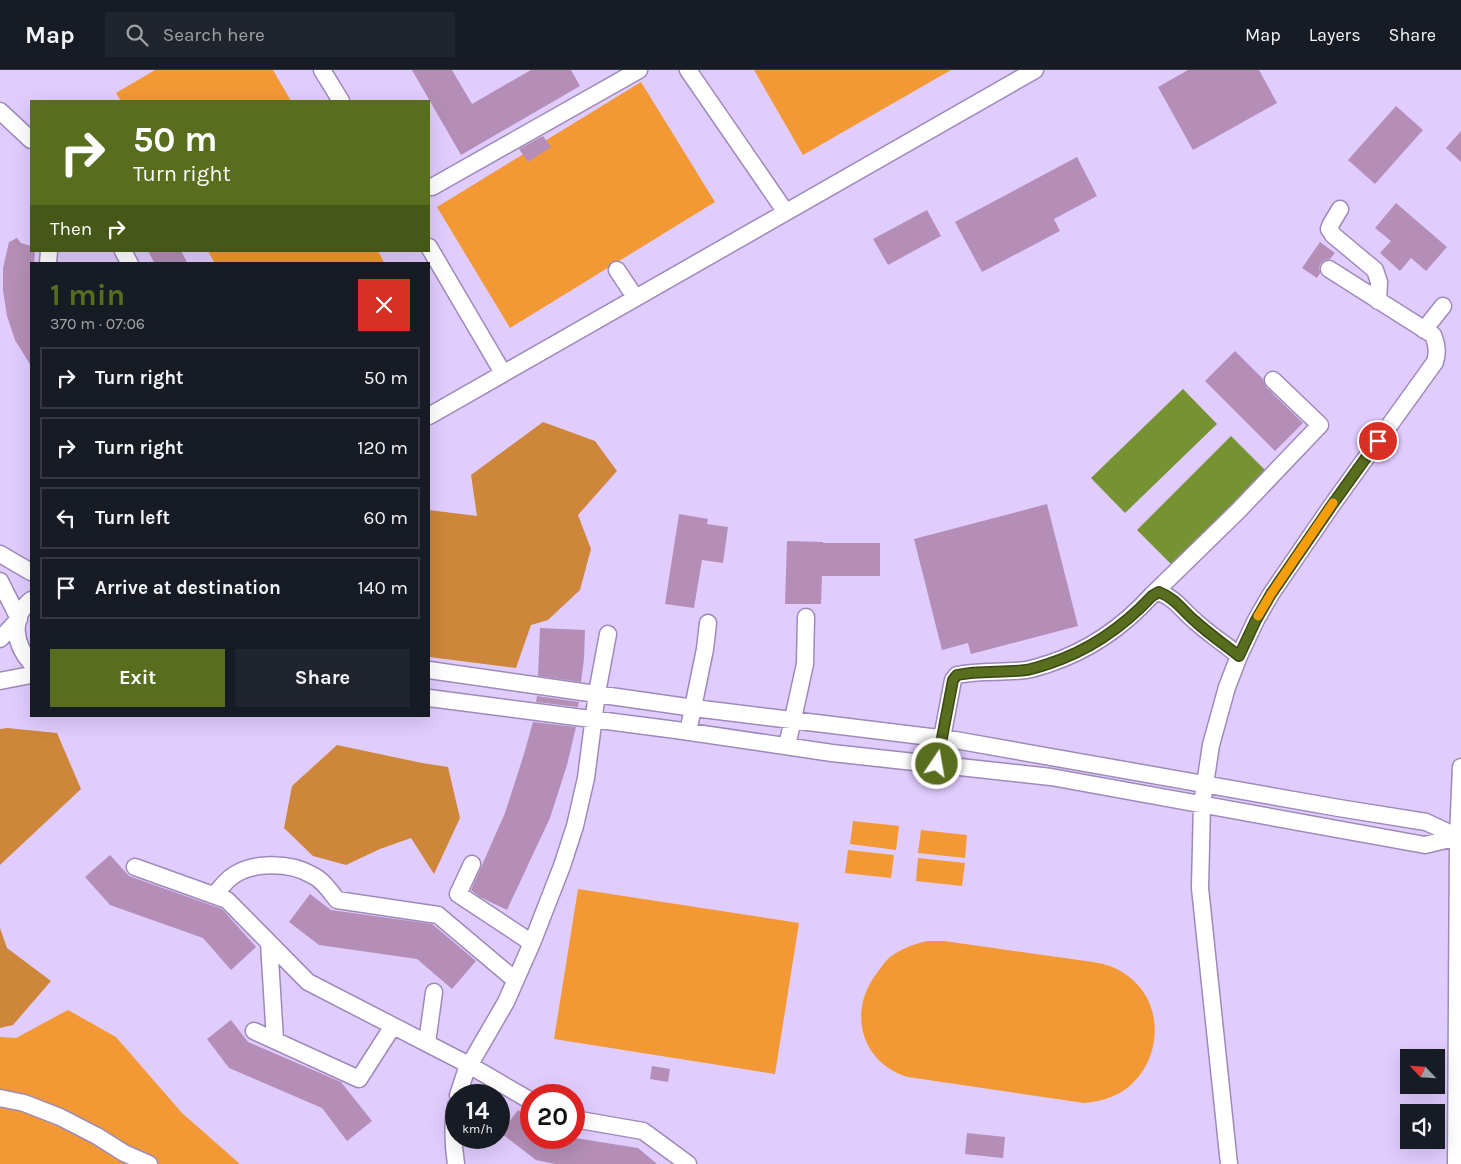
<!DOCTYPE html>
<html lang="en">
<head>
<meta charset="utf-8">
<style>
  :root { --surface:#171b24; --page:#20242c; --text:#f1f3f6; --muted:#9ea1a6; --line:#363941; --accent:#586e1e }
  body { margin:0; font-family:Karla,sans-serif; background:var(--page); color:var(--text); height:100vh; display:flex; flex-direction:column; font-size:19px; white-space:nowrap }
  * { box-sizing:border-box; margin:0 }
  p { font-size:16px; color:var(--muted) }
  .icon { flex:none; width:28px; height:28px; fill:none; stroke:currentColor; stroke-width:2; stroke-linecap:round; stroke-linejoin:round }
  .map { position:relative; flex:1; overflow:hidden }
  .side { position:absolute; left:30px; top:192px; width:400px; height:455px; display:flex; flex-direction:column; background:var(--surface); border-radius:0px; box-shadow:0 5px 20px #0002 }
  .side>* { flex:none }
  .hud { position:absolute; left:30px; top:30px; width:400px; height:152px; border-radius:0px; box-shadow:0 5px 20px #0002; background:#586e1e; color:#fff; overflow:hidden }
  .needle { width:32px; rotate:295deg }
  .buttons { position:absolute; left:1400px; top:979px; display:grid; gap:10px }
  .buttons a { display:grid; place-items:center; width:45px; height:45px; border-radius:0px; background:var(--surface); box-shadow:0 5px 20px #0002; font-size:25px }
  .speed { position:absolute; left:445px; top:1014px; display:flex; gap:10px; font-size:25px; font-weight:700; text-align:center }
  .speed>* { display:grid; place-content:center; width:65px; height:65px; border-radius:50%; background:var(--surface); box-shadow:0 5px 20px #0002; line-height:1 }
  .speed small { font-size:12px; font-weight:400 }
  .speed .limit { border:8px solid #d22; background:#fff; color:#111 }
  .pin { position:absolute; display:grid; place-items:center; width:42px; height:42px; color:#fff; margin:-21px; border:2px solid #fff; border-radius:50%; box-shadow:0 1px 5px #0007 }
  .me { position:absolute; width:55px; margin:-28px; rotate:12deg; stroke-linejoin:round; filter:drop-shadow(0 0 4px #0008) }
  .turn { display:flex; align-items:center; gap:18px; height:105px; padding:0 20px; font-size:22px }
  .turn .icon { width:65px; height:65px; stroke-width:2.5 }
  .turn b { display:block; font-size:35px; line-height:42px }
  .then { display:flex; align-items:center; height:48px; padding:0 20px; background:#0003; gap:10px; font-size:19px }
  .round { display:grid; place-items:center; flex:none; width:52px; height:52px; border-radius:0px; background:var(--page) }
  .overview { display:flex; align-items:center; justify-content:space-between; height:85px; padding:0 20px }
  h1 { font-size:30px; font-weight:700; line-height:38px; color:var(--accent) }
  .primary-button { display:flex; gap:10px; margin-top:auto; padding:10px 20px }
  .primary-button a { flex:1; height:58px; border-radius:0px; background:var(--accent); color:#fff; font-size:20px; font-weight:700; line-height:58px; text-align:center }
  .primary-button a+a { background:var(--page); color:var(--text) }
  ul { padding:0; list-style:none }
  li { display:flex; align-items:center; gap:15px; height:62px; margin:0 10px 8px; padding:0 10px; border:2px solid var(--line); border-radius:0px }
  li div { flex:1 }
  li b { display:block; font-size:19px }
  li em { font-style:normal }
  header { display:flex; align-items:center; gap:30px; box-sizing:border-box; height:70px; padding:0 25px; background:var(--surface); border-bottom:1px solid var(--line) }
  header strong { font-size:24px }
  nav { display:flex; gap:28px; margin-inline-start:auto; font-size:18px }
  .search { width:350px; height:45px; background:var(--page); display:flex; align-items:center; gap:12px; box-sizing:border-box; padding:0 18px; border-radius:0px; color:var(--muted); font-size:19px }
  .map>svg:first-child { display:block }
  .green { fill:#f29936 }
  .forest { fill:#ce863a }
  .water { fill:#769233 }
  .building { fill:#b48eb7 }
  .lines { fill:none; stroke-linecap:round; stroke-linejoin:round }
  .minor-casing { stroke:#9e8ab9; stroke-width:19 }
  .minor { stroke:#fff; stroke-width:16 }
  .route-casing { stroke:#394814; stroke-width:12 }
  .route { stroke:#586e1e; stroke-width:9 }
  .slow { stroke:#f59e0b; stroke-width:9 }
</style>
</head>
<body>
<header>
<strong>Map</strong>
<div class="search"><svg class="icon" aria-label="search" viewBox="0 0 24 24"><circle cx="10" cy="10" r="6"/><path d="M15 15l6 6"/></svg>Search here</div>
<nav><a>Map</a><a>Layers</a><a>Share</a></nav>
</header>
<div class="map">
<svg width="1461" height="1094" viewBox="0 0 1461 1094">
  <rect width="100%" height="100%" fill="#e1ccfe"/>
  <!-- green -->
  <path class="green" d="M155,0H273L291,31H121L116,23Z
    M754,0H951L803,85Z
    M641,12L715,132L510,258L437,137Z
    M208,181H378L385,194H215Z
    M853,751L899,756L896,780L850,774Z
    M921,760L967,765L965,788L918,783Z
    M848,780L894,785L891,808L845,803Z
    M918,788L965,793L962,816L916,811Z
    M578,819L799,853L775,1004L554,969Z
    M927,871H944L1093,892C1104,894 1113,896 1122,902C1168,929 1164,996 1120,1023C1108,1029 1097,1032 1084,1033L908,1007C861,993 847,941 877,903C881,898 884,892 889,888C900,879 914,874 927,871Z
    M68,940L116,967L182,1043L240,1094H0V967L16,968Z"/>
  <!-- forest -->
  <path class="forest" d="M543,352L595,371L617,401L578,445L591,479L580,520L548,550L531,555L516,598L429,587V440L477,446L471,405Z
    M7,658L57,663L81,719L0,795V659Z
    M337,675L422,693L448,697L460,748L434,804L411,768L380,779L346,795L313,786L284,758L292,716Z
    M0,858L7,878L51,911L13,955L0,958Z"/>
  <!-- water -->
  <path class="water" d="M1183,319L1217,354L1125,443L1091,408Z
    M1231,366L1266,401L1172,495L1137,460Z"/>
  <!-- building -->
  <path class="building" d="M412,0H452L472,34L531,0H571L580,16L461,85Z
    M1188,0H1259L1277,33L1193,80L1158,17Z
    M1396,36L1423,60L1375,114L1348,90Z
    M1461,61V92L1446,78Z
    M543,66L551,77L528,92L519,79Z
    M1077,87L1097,126L1054,149L1060,161L982,202L955,152Z
    M1396,133L1447,177L1426,201L1411,188L1400,201L1380,183L1391,171L1375,158Z
    M927,140L941,166L888,195L873,169Z
    M17,168L21,173L31,176V181H35L34,194H31V296L15,270L7,246L3,220V198L9,172Z
    M1320,172L1335,183L1330,189L1325,190L1321,193L1319,198L1320,203L1317,208L1302,198Z
    M148,181H181L188,194H155Z
    M1235,281L1263,309L1264,313L1266,317L1303,353L1275,381L1205,311Z
    M1047,434L1078,556L971,584L968,573L942,580L914,469Z
    M679,444L708,449L707,454L728,457L723,493L702,490L694,538L665,534Z
    M787,471L823,472V473H880V506H822L821,534H785Z
    M540,558L585,560L584,589L581,612L538,606Z
    M537,626L579,632L578,637L536,632Z
    M533,652L576,657L567,695L550,748L507,840L480,827L471,820L505,743L524,684Z
    M110,785L129,806L222,839L256,877L231,900L203,868L110,835L85,807Z
    M310,824L331,840L432,854L476,891L452,919L417,889L319,875L289,852Z
    M231,950L248,972L341,1012L372,1051L347,1071L322,1038L229,998L207,969Z
    M652,996L670,999L668,1012L650,1009Z
    M518,1040L531,1050V1068H575L638,1078L657,1094H555L536,1090L501,1063Z
    M967,1063L1005,1067L1003,1088L965,1084Z"/>
  <g class="lines">
    <!-- minor casing -->
    <g class="minor-casing">
      <path id="minor" d="M322,0L341,31
        M688,0L785,141
        M0,41L31,70
        M432,117L639,0
        M1340,139L1331,154L1329,159L1333,165L1375,200L1379,212L1378,231
        M429,177L503,303
        M123,181L130,194
        M48,194L49,181
        M617,200L635,227
        M1424,260L1443,236
        M429,346L1035,0
        M0,484L31,502
        M0,511L19,549L0,569
        M1152,525L1238,441L1320,355L1273,310
        M31,530C9,548 15,575 31,593
        M429,600L694,638L955,670L1339,738L1426,752L1458,767
        M0,611L31,605
        M429,628L676,660L832,683L1051,707L1425,775L1458,767L1461,764
        M688,662L705,579L708,553
        M787,676L805,594L806,547
        M937,694L953,610L957,605C979,600 1003,603 1026,600C1033,599 1041,596 1048,594C1088,581 1123,557 1152,525L1159,522C1175,528 1183,541 1195,551C1209,564 1225,574 1239,586
        M472,794L458,824L532,873
        M135,797L227,830L308,912L469,995L531,1031
        M214,825C219,820 224,813 230,808C250,791 290,792 312,805C323,810 330,821 337,830L438,845L515,910
        M269,873L275,970
        M254,961L359,1009L393,956
        M427,973L434,922
        M458,1025L466,1001L506,932L532,873L562,796L575,756L586,708L597,623L608,564
        M0,1028L24,1033L60,1047L97,1066L124,1083L149,1094
        M456,1036C452,1055 453,1074 456,1094
        M574,1049L643,1061L688,1094
        M1229,1094L1200,818L1202,734L1211,675L1227,617L1239,586L1256,550L1271,524L1332,435L1435,292C1438,282 1437,275 1433,265L1329,199
        M1456,1094L1458,767L1461,697"/>
    </g>
    <!-- minor -->
    <use href="#minor" class="minor"/>
  </g>
  <g class="lines">
    <!-- route casing -->
    <g class="route-casing">
      <path id="route" d="M937,694L953,610L957,605C979,600 1003,603 1026,600C1033,599 1041,596 1048,594C1088,581 1123,557 1152,526L1159,522C1175,528 1183,541 1195,551C1209,564 1224,574 1239,586L1256,550L1271,524L1332,435L1378,371"/>
    </g>
    <!-- route -->
    <use href="#route" class="route"/>
    <!-- slow -->
    <path class="slow" d="M1258,546L1271,524L1333,433"/>
  </g>
</svg>
<div class="buttons">
<a><svg class="needle" viewBox="-14 -14 28 28"><path d="M0-13l5 13h-10z" fill="#e53935"/><path d="M0 13l5-13h-10z" fill="#9ea1a6"/></svg></a>
<a><svg class="icon" aria-label="sound" viewBox="0 0 24 24"><path d="M4 9h4l5-4v14l-5-4H4zM17 9q2 3 0 6"/></svg></a>
</div>
<div class="speed"><div>14<small>km/h</small></div><div class="limit">20</div></div>
<div class="pin" style="left:1378px;top:371px;background:#d93025"><svg class="icon" aria-label="arrive" viewBox="0 0 24 24"><path d="M6 21V4h12l-3 4 3 4H6"/></svg></div>
<svg class="me" style="left:937px;top:694px" viewBox="-20 -20 40 40"><circle r="17" fill="#586e1e" stroke="#fff" stroke-width="3"/><path d="M0-11L8 9 0 5-8 9z" fill="#fff"/></svg>
<div class="hud">
<div class="turn"><svg class="icon" aria-label="right" viewBox="0 0 24 24"><path d="M7 20v-9h11M14 6l5 5-5 5"/></svg><div><b>50 m</b>Turn right</div></div>
<div class="then">Then<svg class="icon" aria-label="right" viewBox="0 0 24 24"><path d="M7 20v-9h11M14 6l5 5-5 5"/></svg></div>
</div>
<section class="side">
<div class="overview"><div><h1>1 min</h1><p>370 m · 07:06</p></div><a class="round" style="background:#d93025;color:#fff"><svg class="icon" aria-label="close" viewBox="0 0 24 24"><path d="M6 6l12 12M18 6L6 18"/></svg></a></div>
<ul>
<li><svg class="icon" aria-label="right" viewBox="0 0 24 24"><path d="M7 20v-9h11M14 6l5 5-5 5"/></svg><div><b>Turn right</b></div><em>50 m</em></li>
<li><svg class="icon" aria-label="right" viewBox="0 0 24 24"><path d="M7 20v-9h11M14 6l5 5-5 5"/></svg><div><b>Turn right</b></div><em>120 m</em></li>
<li><svg class="icon" aria-label="left" viewBox="0 0 24 24"><path d="M17 20v-9H6M10 6l-5 5 5 5"/></svg><div><b>Turn left</b></div><em>60 m</em></li>
<li><svg class="icon" aria-label="arrive" viewBox="0 0 24 24"><path d="M6 21V4h12l-3 4 3 4H6"/></svg><div><b>Arrive at destination</b></div><em>140 m</em></li>
</ul>
<div class="primary-button"><a>Exit</a><a>Share</a></div>
</section>
</div>
</body>
</html>
